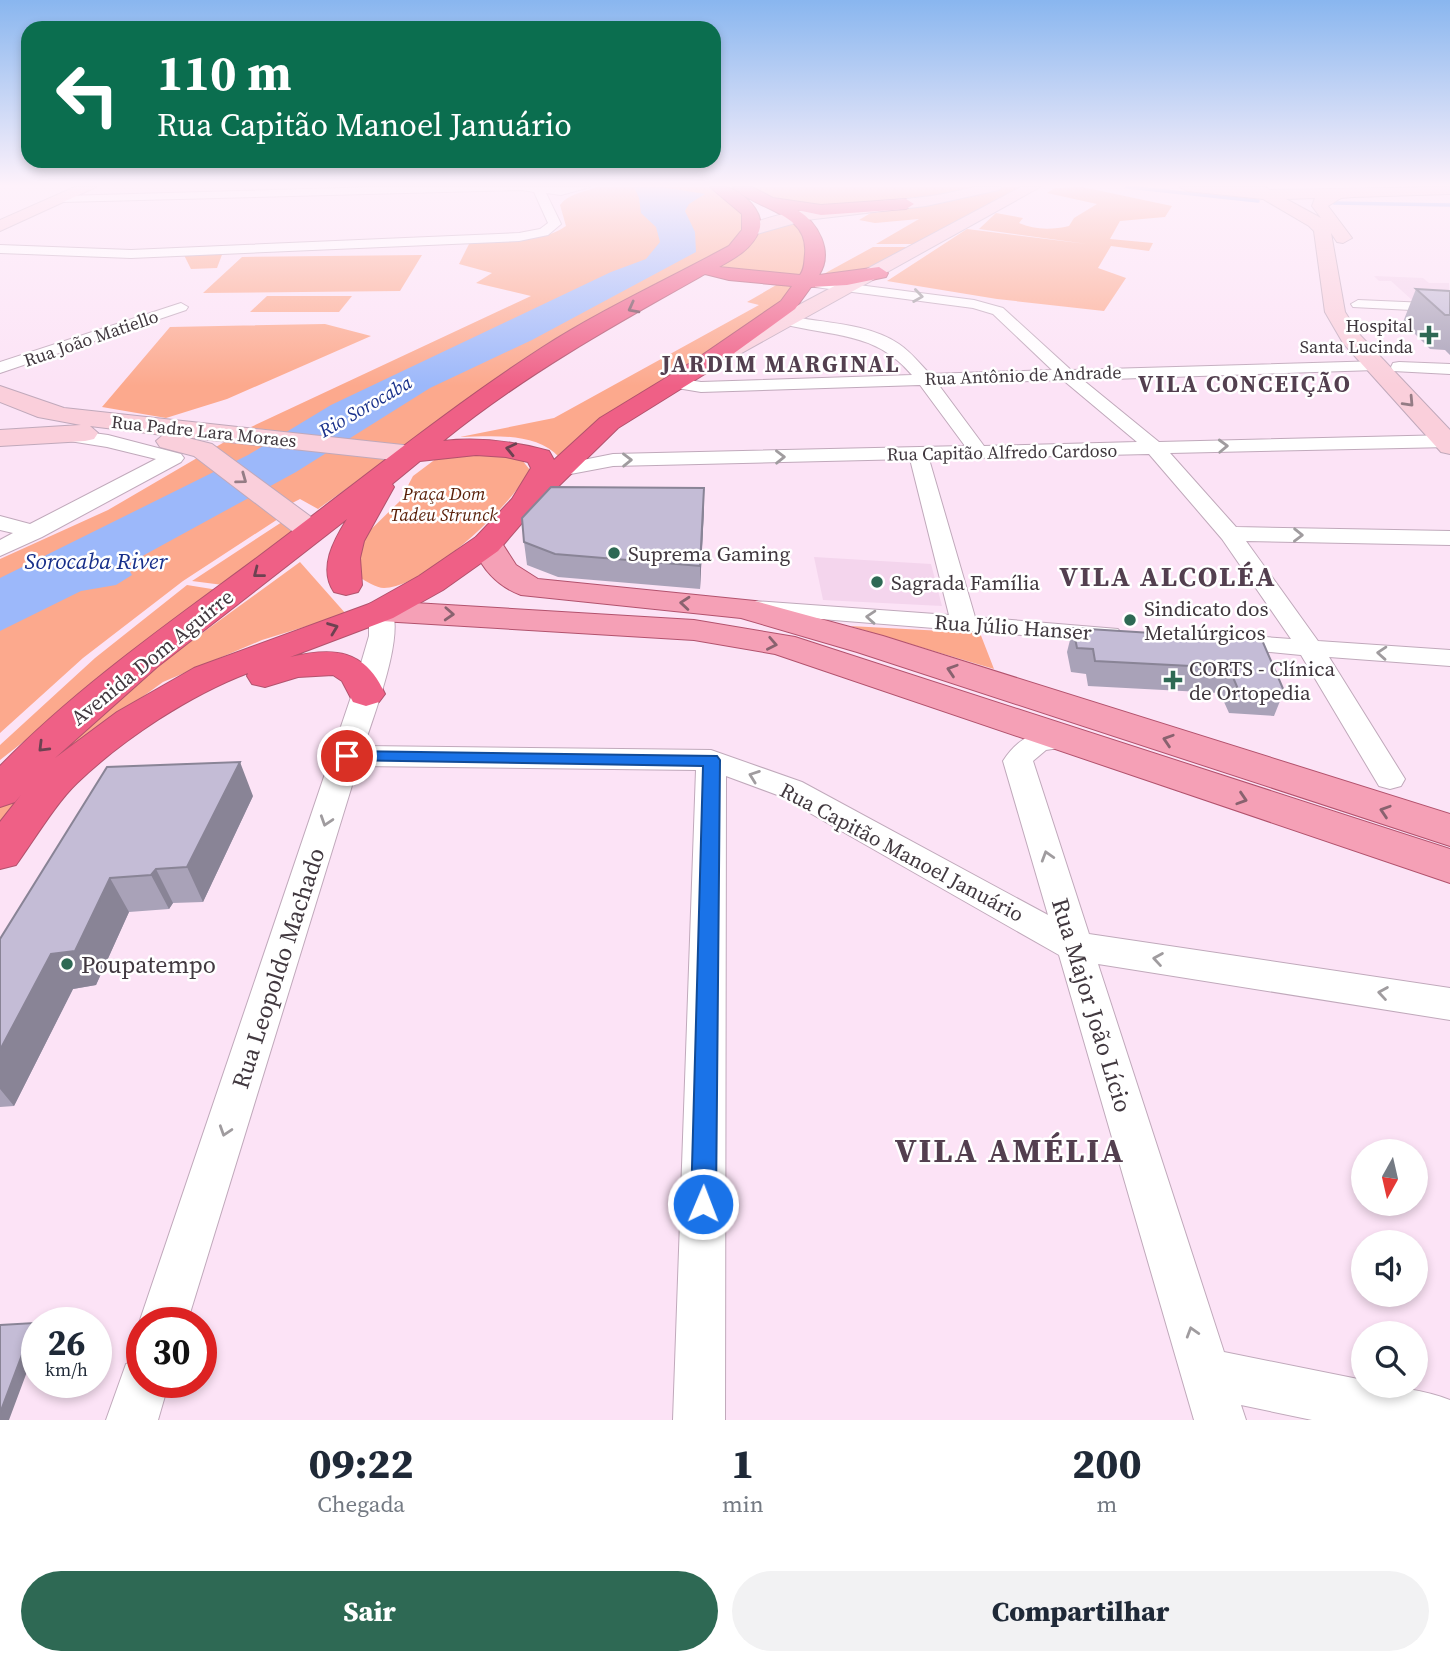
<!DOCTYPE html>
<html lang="pt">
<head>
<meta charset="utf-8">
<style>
  :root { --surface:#fff; --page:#f2f2f3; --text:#1f2937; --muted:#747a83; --accent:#2e6954 }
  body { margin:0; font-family:"Source Serif 4",serif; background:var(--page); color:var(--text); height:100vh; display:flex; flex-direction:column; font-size:26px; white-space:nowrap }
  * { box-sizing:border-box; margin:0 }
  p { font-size:23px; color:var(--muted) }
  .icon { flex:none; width:38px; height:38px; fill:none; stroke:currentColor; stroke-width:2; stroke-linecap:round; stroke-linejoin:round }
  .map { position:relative; height:1420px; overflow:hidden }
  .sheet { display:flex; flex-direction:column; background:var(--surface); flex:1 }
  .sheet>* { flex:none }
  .guide { position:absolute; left:21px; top:21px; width:700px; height:147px; border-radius:21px; box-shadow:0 4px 10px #0003; background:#0b6e4f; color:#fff; overflow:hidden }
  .needle { width:46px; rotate:188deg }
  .controls { position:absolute; left:1351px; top:1139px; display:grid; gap:14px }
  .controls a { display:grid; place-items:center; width:77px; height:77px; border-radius:50%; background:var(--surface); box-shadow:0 4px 10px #0003; font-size:35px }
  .speed { position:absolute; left:21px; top:1307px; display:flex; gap:14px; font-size:35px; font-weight:700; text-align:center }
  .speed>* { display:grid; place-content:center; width:91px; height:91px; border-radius:50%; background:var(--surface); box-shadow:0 4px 10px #0003; line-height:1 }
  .speed small { font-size:18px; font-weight:400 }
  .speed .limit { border:10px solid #d22; background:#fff; color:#111 }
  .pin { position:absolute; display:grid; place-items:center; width:60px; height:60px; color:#fff; margin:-30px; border:4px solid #fff; border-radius:50%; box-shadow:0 2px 7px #0007 }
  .me { position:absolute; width:77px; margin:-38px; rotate:1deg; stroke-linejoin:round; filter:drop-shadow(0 0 5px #0008) }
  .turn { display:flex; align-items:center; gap:24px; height:147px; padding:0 21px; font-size:32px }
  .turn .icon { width:91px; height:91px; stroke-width:2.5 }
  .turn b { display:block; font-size:49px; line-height:60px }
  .eta { display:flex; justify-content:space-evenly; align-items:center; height:119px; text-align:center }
  .eta b { font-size:42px; font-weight:800; line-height:49px }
  .primary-button { display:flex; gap:14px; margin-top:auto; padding:14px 21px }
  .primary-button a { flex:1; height:80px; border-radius:42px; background:var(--accent); color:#fff; font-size:28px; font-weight:800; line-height:80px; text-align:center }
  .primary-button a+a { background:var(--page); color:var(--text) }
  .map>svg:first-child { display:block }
  .built { fill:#f4d5ed }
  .green { fill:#fca98d }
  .water { fill:#9cb8fa }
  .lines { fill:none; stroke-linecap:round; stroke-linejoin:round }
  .stream { stroke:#9cb8fa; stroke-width:3.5 }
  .street-casing { stroke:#c0a9bb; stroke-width:2 }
  .secondary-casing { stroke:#c0a9bb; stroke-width:2 }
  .primary-casing { stroke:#b2526d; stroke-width:2 }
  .highway-casing { stroke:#b2526d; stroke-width:2 }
  .street { fill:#fff; fill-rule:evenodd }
  .secondary { fill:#facfdb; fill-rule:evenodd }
  .primary { fill:#f5a0b6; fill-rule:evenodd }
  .highway { fill:#ef6086; fill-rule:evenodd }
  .wall { fill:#a9a2b8 }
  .shaded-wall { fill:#898496 }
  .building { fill:#c4bcd6; stroke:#898496; stroke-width:2 }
  .oneway { stroke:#a09c9f }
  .oneway2 { stroke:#6c4251 }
  .oneway3 { stroke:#947c85 }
  .oneway4 { stroke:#89626f }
  .route { fill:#1a73e8; stroke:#114b97; stroke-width:2 }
  .poi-dot { fill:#2e6954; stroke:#fff; stroke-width:2.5 }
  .labels { text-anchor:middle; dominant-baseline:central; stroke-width:5; stroke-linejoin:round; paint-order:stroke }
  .far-poi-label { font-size:18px; fill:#41383f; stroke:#fff; text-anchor:end }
  .far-street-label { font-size:18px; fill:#41383f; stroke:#fff }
  .far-park-label { font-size:18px; font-style:italic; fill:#581e07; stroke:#fff }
  .far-water-label { font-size:19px; font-style:italic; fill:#172f8a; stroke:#fff }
  .poi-label { font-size:21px; fill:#41383f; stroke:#fff; text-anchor:start }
  .street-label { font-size:21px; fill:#41383f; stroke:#fff }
  .far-district-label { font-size:23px; font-weight:bold; letter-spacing:2px; fill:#533f4f; stroke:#fff }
  .water-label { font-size:23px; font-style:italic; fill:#172f8a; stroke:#fff }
  .near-poi-label { font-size:24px; fill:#41383f; stroke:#fff; text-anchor:start }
  .near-street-label { font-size:24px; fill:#41383f; stroke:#fff }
  .district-label { font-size:28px; font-weight:bold; letter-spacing:2px; fill:#533f4f; stroke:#fff }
  .near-district-label { font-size:33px; font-weight:bold; letter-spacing:2px; fill:#533f4f; stroke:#fff }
</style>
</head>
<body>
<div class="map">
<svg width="1450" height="1420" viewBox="0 0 1450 1420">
  <rect width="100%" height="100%" fill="#fce3f6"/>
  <!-- built -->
  <path class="built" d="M1374,276L1423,278L1429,283H1449L1450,302L1412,300L1391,281H1379Z
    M814,557L931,564L942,606L823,600Z"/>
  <!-- green -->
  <path class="green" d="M597,187H707L733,201L741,209L747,223L731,246L392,456L318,509L300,499L271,514L278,519L183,581L83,658L0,733V559L108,510L245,430L257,429L251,427L531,296L476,283L492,273L459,264L471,240C500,239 542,244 566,226L560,205C568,194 584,192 597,187Z
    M751,187H983C923,203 853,213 791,203C778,201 764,193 751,187Z
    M1004,187H1023L922,244H876L919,219L875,223L859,220L874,211L952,201Z
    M1082,187L1172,206L1165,217L1120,221L1110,239L1153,243L1149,251L1111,246L1098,268L1126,278L1104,311L997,299L887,281L967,229L1087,244L979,229L996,213L1023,218L1019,223C1034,230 1052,230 1069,226L1074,218L1097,204L1047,193L1055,188Z
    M791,220C810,235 808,254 801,276L718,267L739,256L758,232Z
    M873,247H918L875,270L820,276Z
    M223,252L217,268L191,269L184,255Z
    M422,255L400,291L203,293L242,257Z
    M778,284L793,286L786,300L687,368L596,421L559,457C536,432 492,436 460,437L554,418L759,305L747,302Z
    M267,296H352L339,312H250Z
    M325,324L371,336L227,399L166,418L102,407L170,327Z
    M487,450L522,460L530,470C512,505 425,588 384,588C376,588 366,581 359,577L357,543L400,501L413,476L437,458Z
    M285,520L294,531L223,585L192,581Z
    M300,562L346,614L262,640L163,682L80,742L0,825V805L150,671Z
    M187,585L218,590L0,760V745L95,658Z
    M850,626L980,633L994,669Z"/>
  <!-- water -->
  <path class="water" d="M634,187H662L705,194L689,204L685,211L695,232L696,252L532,340L430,388L296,472L126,565L132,575L116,585L81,591L0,631V578L248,455L331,405L611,272L646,259L660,242L656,227L641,213L639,198Z"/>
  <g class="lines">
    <!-- stream -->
    <path class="stream" d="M1127,187L1258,201
      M1334,203L1450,205"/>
    <!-- street casing -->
    <g class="street-casing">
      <path id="street" d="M379,187H590L561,195L546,193L561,224L548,235L519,241L131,258L0,253V245L131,250L519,233L540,229L548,223L534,192L522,190L63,202L57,199L63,196Z
        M820,280L974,300L1003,308L1071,370L1381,361L1383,365L1381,369L1375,370L1083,380L1159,442L1450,435V447L1170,453L1236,527L1450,531V545L1246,541L1318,641L1450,650V666L1329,657L1405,779L1401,786L1390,789L1379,786L1301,655L1217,647L1213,642L1217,637L1226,634L1291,639L1222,539L1149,454L929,459L975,617L1118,629L1122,634L1118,639L1109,642L746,613L743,608L746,603L755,601L949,615L910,459L613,466L560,476L553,474L550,470L553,466L613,454L965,446L920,385L701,392L665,386L662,382L671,377L701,382L912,375C875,331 833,337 783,324L780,321L783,318L788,316C823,323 868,323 899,344C911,352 920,364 930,374L1052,370L993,314L973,308L815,287V281ZM1063,380L1137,442L984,446L938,384Z
        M1358,300L1450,304V312L1353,307L1351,304Z
        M181,303L188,307L186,310L0,373V362Z
        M1399,362L1450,364V374L1393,371L1391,367L1393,363Z
        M64,429L108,435L181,454L184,458L181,462L42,537L0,556V540L13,533L0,530V516L30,524L156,459L107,447L57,439L54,435L57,431Z
        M381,604L390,606C407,631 373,717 364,746L711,750L802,782L1048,915L1003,761C1018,737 1042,725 1071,732L1075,739L1071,746L1046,750L1033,761L1089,934L1450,988V1020L1098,964L1224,1352L1363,1380V1386C1393,1386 1422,1389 1450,1400V1420H1312L1241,1405L1246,1420H1194L1059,955L780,796L726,776L725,1420H673L696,770L358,766L187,1323H142V1330L139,1323L352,694L369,636V611L372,606Z
        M142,1358V1382H169L158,1420H106L126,1364Z"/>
    </g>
    <!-- secondary casing -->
    <g class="secondary-casing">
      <path id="secondary" d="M75,187H96L0,231V220Z
        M974,187H1001L999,190L926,206L806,220L750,236L742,231C762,208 881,202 915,198C935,196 955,192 974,187Z
        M1021,187H1040L713,369H697L694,364L697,359Z
        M1180,187H1265L1270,190L1450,187V194L1353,197L1341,198L1328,206L1352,238L1343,243L1337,242L1331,233L1345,312L1359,334L1450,430V454L1441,452L1343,343L1325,312L1314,231L1309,226L1263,199L1187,191ZM1315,198L1312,206L1321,218L1286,199Z
        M0,386L64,408L412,446L422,448L425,454L422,460L412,462L184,437L212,444L322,525L326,531L322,537L311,540L300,537L194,456L160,447L156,441L163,435L90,426L98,433L94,439L85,441L0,446V430L81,425L38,417L0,402Z"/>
    </g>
    <!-- primary casing -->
    <g class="primary-casing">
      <path id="primary" d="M487,535L498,537L516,565L538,579L755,601L883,636L1450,814V846L857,652L741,618L521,595C496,586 482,568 471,544L476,537Z
        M381,601L694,620L795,637L1450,849V883L775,654L694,640L381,621L369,618L364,611L369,604Z"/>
    </g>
    <!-- highway casing -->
    <g class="highway-casing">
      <path id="highway" d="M710,187C715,187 721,187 726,187C743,191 766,213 759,231C752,249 735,258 719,267L800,275C805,268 804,262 805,254C809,212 757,211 733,187H752L773,198L821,205L906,199L914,204L906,209L821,215L797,210C818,222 834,252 819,275L879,267L888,273L886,277L847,285L811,287L795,309L708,372L618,428L527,517L498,551L443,590L393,618L290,657C334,647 365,649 385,694L379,702L366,706L353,702L342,681L333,675L298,677L265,687L252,684L247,676L248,673C190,695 123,739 77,783C56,803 34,840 16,865L0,869V822L21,795L15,802L0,807V766C77,687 169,623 258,557C353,486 444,411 543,347C601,310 668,279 729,246L742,230V214ZM705,274L729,280L792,286L781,301L692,362L600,418L554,460L549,451C513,441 480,437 443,441C524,375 614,325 705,274ZM476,455L506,457L528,462L531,468L512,499L476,537L419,576L369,604L194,668L117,712L55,758L157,667L347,519C334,540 318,568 334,592L346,595L358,592L362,585L360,558L364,541L394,487L392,484L420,461Z"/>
    </g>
    <!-- street -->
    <use href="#street" class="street"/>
    <!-- secondary -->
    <use href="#secondary" class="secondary"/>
    <!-- primary -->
    <use href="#primary" class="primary"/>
    <!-- highway -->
    <use href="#highway" class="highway"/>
  </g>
  <!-- wall -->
  <path class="wall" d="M1416,289L1450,291V355L1445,350L1430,349L1403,322Z
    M704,509L700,589L558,577L527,565L524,542Z
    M1073,628L1262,640L1284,691L1274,716L1229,713L1220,693L1088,686L1086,674L1071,672L1067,652Z
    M253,796L203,902L173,903L169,909L129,912L96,985L73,989L14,1106L0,1107V939Z"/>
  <!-- shaded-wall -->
  <path class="shaded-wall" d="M704,488V509L700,589V566Z
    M240,762L253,796L203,902L187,867Z
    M156,869L173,903L169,909L151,875Z
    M110,878L129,912L96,985L73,989L14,1106L0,1089V1050L51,954Z
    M34,1323L37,1326V1345L9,1420H0V1413Z"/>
  <!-- building -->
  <path class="building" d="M1416,289L1450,291V315H1445Z
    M551,487L704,488L700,566L555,554L524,542L522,518Z
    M1073,628L1262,640L1284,691L1238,689L1229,668L1095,661L1093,649L1077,648Z
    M240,762L187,867L156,869L151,875L110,878L75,951L51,954L0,1050V939L107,767Z
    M34,1323L0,1413V1325Z"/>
  <!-- one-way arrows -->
  <defs><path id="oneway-chevron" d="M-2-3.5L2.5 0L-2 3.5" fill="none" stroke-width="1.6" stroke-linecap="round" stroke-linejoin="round" transform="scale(1.75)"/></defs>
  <g class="oneway">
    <use href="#oneway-chevron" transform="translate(918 296) rotate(8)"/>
    <use href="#oneway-chevron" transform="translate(1223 446) rotate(-2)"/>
    <use href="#oneway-chevron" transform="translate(780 457) rotate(-1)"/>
    <use href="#oneway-chevron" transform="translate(627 460) rotate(-1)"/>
    <use href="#oneway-chevron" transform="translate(1298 535) rotate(1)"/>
    <use href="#oneway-chevron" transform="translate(871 617) rotate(-176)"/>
    <use href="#oneway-chevron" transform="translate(1382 653) rotate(-176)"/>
    <use href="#oneway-chevron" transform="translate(754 776) rotate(-160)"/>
    <use href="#oneway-chevron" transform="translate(326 821) rotate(108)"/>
    <use href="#oneway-chevron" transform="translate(1047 856) rotate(-107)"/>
    <use href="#oneway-chevron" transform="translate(1158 959) rotate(-171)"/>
    <use href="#oneway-chevron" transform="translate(1383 993) rotate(-171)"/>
    <use href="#oneway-chevron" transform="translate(225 1131) rotate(108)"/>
    <use href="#oneway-chevron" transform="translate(1192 1332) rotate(-107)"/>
  </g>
  <g class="oneway2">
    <use href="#oneway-chevron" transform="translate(633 308) rotate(152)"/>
    <use href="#oneway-chevron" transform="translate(511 449) rotate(-167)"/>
    <use href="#oneway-chevron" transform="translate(258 573) rotate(142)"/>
    <use href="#oneway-chevron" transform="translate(333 628) rotate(-21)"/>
    <use href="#oneway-chevron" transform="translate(43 747) rotate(135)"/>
  </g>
  <g class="oneway3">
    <use href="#oneway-chevron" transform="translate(1409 402) rotate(47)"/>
    <use href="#oneway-chevron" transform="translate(242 479) rotate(36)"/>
  </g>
  <g class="oneway4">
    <use href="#oneway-chevron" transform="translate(685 603) rotate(-175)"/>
    <use href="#oneway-chevron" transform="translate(449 614) rotate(3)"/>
    <use href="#oneway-chevron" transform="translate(772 644) rotate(11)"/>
    <use href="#oneway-chevron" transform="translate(952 670) rotate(-162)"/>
    <use href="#oneway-chevron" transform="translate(1168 740) rotate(-162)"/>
    <use href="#oneway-chevron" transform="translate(1242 799) rotate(18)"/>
    <use href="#oneway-chevron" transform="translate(1385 811) rotate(-162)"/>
  </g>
  <!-- sky -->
  <linearGradient id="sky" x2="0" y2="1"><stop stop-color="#89b6ef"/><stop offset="0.48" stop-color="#fef2fb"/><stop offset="1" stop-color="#fef2fb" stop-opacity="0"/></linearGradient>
  <rect width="1450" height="386" fill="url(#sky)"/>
  <!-- route -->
  <path class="route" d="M347,751L717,756L720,760L716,1204L712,1212L703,1216L694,1212L691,1204L703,766L341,760L338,756Z"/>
  <!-- markers -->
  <g class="poi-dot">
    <path d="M1425.5 324.5h7v7h7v7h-7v7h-7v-7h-7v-7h7z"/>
    <circle cx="614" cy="553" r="7"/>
    <circle cx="877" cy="582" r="7"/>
    <circle cx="1130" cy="620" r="7"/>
    <path d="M1169.5 669.5h7v7h7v7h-7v7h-7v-7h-7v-7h7z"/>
    <circle cx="67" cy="964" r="7"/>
  </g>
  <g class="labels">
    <!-- far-poi labels -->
    <g class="far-poi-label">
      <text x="1413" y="325">Hospital<tspan x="1413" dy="21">Santa Lucinda</tspan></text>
    </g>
    <!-- far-street labels -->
    <g class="far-street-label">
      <text transform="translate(91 338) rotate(-19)">Rua João Matiello</text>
      <text transform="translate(1023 375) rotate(-2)">Rua Antônio de Andrade</text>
      <text transform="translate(204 431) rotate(6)">Rua Padre Lara Moraes</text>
      <text transform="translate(1002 452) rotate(-1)">Rua Capitão Alfredo Cardoso</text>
    </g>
    <!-- far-park labels -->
    <g class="far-park-label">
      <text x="444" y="493">Praça Dom<tspan x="444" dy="21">Tadeu Strunck</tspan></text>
    </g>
    <!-- far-water labels -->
    <g class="far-water-label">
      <text transform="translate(365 406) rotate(-30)">Rio Sorocaba</text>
    </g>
    <!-- poi labels -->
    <g class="poi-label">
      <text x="628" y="553">Suprema Gaming</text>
      <text x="891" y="582">Sagrada Família</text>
      <text x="1144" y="608">Sindicato dos<tspan x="1144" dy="24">Metalúrgicos</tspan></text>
      <text x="1189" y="668">CORTS - Clínica<tspan x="1189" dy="24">de Ortopedia</tspan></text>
    </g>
    <!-- street labels -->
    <g class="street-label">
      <text transform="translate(1013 627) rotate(4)">Rua Júlio Hanser</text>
      <text transform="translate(152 657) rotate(-39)">Avenida Dom Aguirre</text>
      <text transform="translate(902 852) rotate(28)">Rua Capitão Manoel Januário</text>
    </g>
    <!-- far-district labels -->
    <g class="far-district-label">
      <text x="781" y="364">JARDIM MARGINAL</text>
      <text x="1245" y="384">VILA CONCEIÇÃO</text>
    </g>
    <!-- water labels -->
    <g class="water-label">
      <text x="96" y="561">Sorocaba River</text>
    </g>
    <!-- near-poi labels -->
    <g class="near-poi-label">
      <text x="81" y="964">Poupatempo</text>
    </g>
    <!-- near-street labels -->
    <g class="near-street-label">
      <text transform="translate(278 968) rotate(-72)">Rua Leopoldo Machado</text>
      <text transform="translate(1092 1005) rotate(73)">Rua Major João Lício</text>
    </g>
    <!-- district labels -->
    <g class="district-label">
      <text x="1168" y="576">VILA ALCOLÉA</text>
    </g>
    <!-- near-district labels -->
    <g class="near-district-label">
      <text x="1010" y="1150">VILA AMÉLIA</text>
    </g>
  </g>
</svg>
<div class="controls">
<a><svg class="needle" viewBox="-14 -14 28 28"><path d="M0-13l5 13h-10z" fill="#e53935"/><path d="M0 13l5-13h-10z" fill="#747a83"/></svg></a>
<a><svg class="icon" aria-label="sound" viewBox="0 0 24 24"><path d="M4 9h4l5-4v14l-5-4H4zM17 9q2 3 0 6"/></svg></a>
<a><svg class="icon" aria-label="search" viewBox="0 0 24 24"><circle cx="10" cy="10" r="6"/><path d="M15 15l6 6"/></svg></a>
</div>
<div class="speed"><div>26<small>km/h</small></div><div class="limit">30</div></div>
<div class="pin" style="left:347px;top:756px;background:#d93025"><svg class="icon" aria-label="arrive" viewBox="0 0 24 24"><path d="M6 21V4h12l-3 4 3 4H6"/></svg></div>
<svg class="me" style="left:703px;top:1204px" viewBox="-20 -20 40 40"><circle r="17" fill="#1a73e8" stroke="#fff" stroke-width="3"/><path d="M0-11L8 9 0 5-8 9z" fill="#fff"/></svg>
<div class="guide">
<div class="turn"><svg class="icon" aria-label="left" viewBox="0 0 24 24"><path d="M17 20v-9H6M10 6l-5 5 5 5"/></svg><div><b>110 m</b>Rua Capitão Manoel Januário</div></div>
</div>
</div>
<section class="sheet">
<div class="eta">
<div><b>09:22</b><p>Chegada</p></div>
<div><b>1</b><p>min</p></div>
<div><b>200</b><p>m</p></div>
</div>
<div class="primary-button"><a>Sair</a><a>Compartilhar</a></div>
</section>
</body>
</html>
